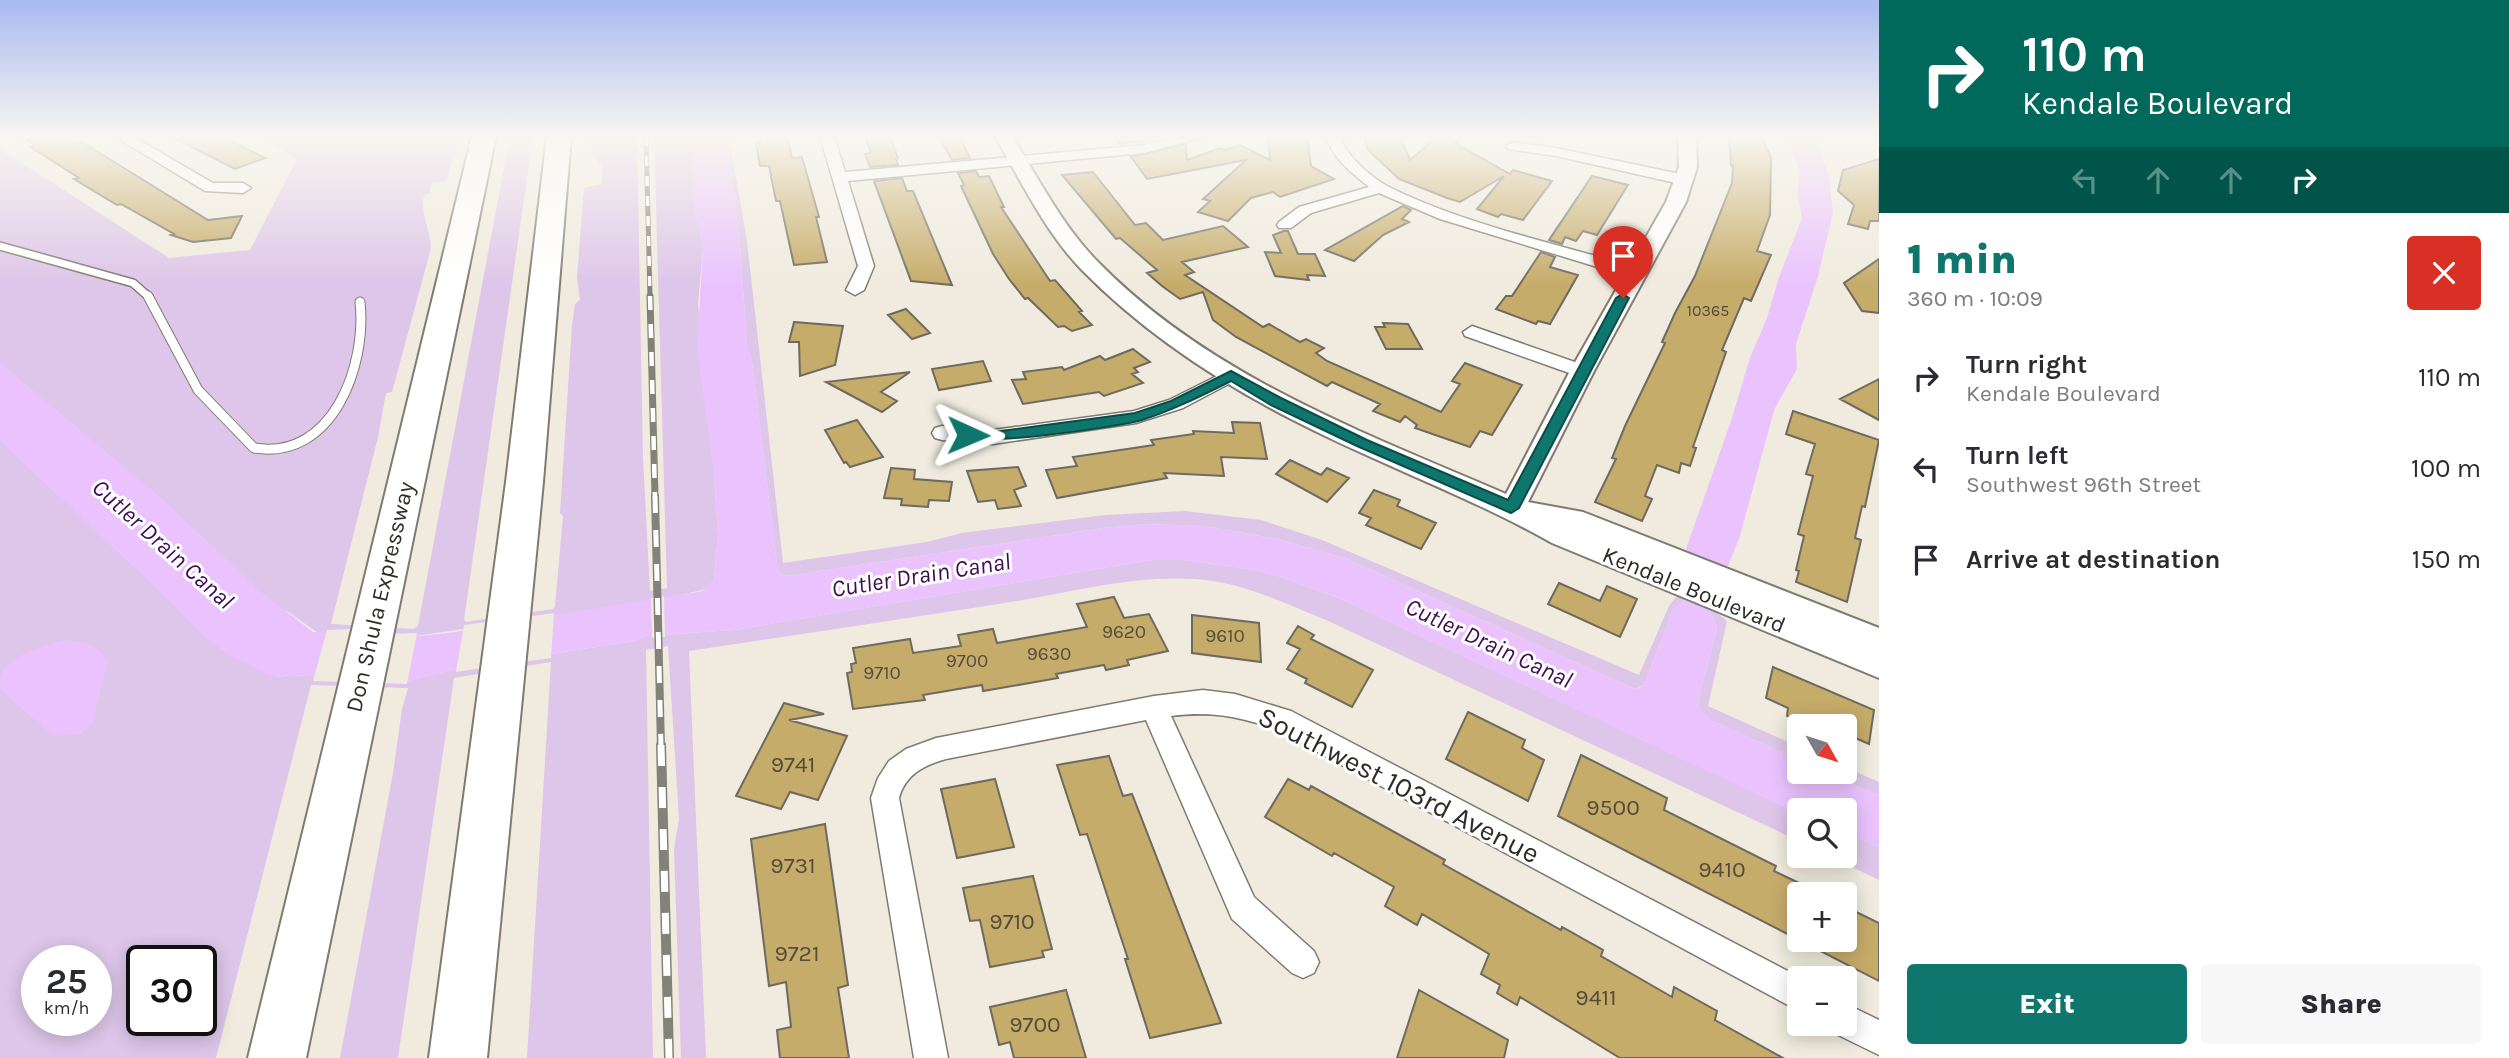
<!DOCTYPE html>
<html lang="en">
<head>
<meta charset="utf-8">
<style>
  :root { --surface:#fff; --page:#f7f7f7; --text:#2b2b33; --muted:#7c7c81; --accent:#0f766e }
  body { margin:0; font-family:Karla,sans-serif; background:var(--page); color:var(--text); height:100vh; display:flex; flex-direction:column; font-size:26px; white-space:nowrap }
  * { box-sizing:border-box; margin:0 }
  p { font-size:23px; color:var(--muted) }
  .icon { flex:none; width:38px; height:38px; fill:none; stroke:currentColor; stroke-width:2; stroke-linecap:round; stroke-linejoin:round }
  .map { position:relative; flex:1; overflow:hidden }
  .panel { display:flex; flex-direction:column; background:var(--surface); width:630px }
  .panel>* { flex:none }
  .banner { background:#00695c; color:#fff; overflow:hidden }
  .needle { width:46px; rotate:129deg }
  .buttons { position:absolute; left:1787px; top:714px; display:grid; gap:14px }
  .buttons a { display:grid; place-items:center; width:70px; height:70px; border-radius:7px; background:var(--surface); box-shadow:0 4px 18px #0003; font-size:35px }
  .speed { position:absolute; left:21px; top:945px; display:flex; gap:14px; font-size:35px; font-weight:700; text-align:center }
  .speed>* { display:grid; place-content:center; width:91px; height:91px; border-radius:50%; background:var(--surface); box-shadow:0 4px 18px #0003; line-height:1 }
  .speed small { font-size:18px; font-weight:400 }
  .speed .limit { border:4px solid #111; border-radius:10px; background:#fff; color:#111 }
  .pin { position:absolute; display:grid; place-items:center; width:60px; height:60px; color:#fff; margin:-72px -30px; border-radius:50% 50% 50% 0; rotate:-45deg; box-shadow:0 0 7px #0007 }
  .pin .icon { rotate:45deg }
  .me { position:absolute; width:77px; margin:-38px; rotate:91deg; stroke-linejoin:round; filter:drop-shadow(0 0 5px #0008) }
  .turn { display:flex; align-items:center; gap:24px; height:147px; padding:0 28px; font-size:32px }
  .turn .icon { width:91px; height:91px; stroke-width:2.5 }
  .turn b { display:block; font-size:49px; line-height:60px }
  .lanes { display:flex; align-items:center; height:66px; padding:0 28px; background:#0003; justify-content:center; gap:35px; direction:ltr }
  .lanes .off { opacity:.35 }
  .round { display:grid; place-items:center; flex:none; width:74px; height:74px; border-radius:7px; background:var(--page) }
  .head { display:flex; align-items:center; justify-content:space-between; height:119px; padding:0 28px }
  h1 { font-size:42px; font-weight:800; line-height:52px; color:var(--accent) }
  .cta { display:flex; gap:14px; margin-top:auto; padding:14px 28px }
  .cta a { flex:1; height:80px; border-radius:7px; background:var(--accent); color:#fff; font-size:28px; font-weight:800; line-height:80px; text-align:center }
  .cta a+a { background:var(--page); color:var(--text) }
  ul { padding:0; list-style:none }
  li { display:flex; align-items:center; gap:21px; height:91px; padding:0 28px }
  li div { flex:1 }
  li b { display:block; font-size:26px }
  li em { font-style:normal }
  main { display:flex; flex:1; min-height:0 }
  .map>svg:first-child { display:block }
  .green { fill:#ddc6e9; fill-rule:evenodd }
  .water { fill:#eac3fe }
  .pier { fill:#f0ebde }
  .building { fill:#c6ac6a; stroke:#6e6a5f; stroke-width:2 }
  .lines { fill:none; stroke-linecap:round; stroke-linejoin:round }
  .service-far1-casing { stroke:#807b70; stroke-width:10 }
  .service-casing { stroke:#807b70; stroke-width:11 }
  .minor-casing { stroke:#807b70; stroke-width:3 }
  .tertiary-casing { stroke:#807b70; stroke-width:4 }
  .motorway-casing { stroke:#807b70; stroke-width:4 }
  .service-far1 { stroke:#fff; stroke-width:7 }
  .service { stroke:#fff; stroke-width:9 }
  .minor { fill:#fff; fill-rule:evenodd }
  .tertiary { fill:#fff; fill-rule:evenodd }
  .motorway { fill:#fff; fill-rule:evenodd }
  .rail-far3-casing { stroke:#848178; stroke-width:5 }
  .rail-far2-casing { stroke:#848178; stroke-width:7 }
  .rail-far1-casing { stroke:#848178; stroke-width:8 }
  .rail-casing { stroke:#848178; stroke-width:10 }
  .rail-far3 { stroke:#fff; stroke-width:3.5; stroke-dasharray:10; stroke-linecap:butt }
  .rail-far2 { stroke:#fff; stroke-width:4.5; stroke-dasharray:14; stroke-linecap:butt }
  .rail-far1 { stroke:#fff; stroke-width:5; stroke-dasharray:17; stroke-linecap:butt }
  .rail { stroke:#fff; stroke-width:7; stroke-dasharray:21; stroke-linecap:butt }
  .route { fill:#0f766e; stroke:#0a4d48; stroke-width:2 }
  .labels { text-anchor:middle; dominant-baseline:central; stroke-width:6; stroke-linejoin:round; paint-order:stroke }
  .far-number-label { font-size:16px; fill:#544c38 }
  .number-label { font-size:19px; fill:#544c38 }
  .street-label { font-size:23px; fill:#2e2c27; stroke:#fff }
  .near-number-label { font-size:23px; fill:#544c38 }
  .water-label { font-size:24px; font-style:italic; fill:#3d0c51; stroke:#fff }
  .near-street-label { font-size:28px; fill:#2e2c27; stroke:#fff }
</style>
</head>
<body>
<main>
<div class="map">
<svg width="1879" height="1058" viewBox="0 0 1879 1058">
  <rect width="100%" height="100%" fill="#f0ebde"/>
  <!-- green -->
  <path class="green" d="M258,136H459L447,181L432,183L430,192L432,193L424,195C420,214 430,228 431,248L392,392L386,393L378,437L331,624L414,629L418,626L510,136H533L464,620L466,622L553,609L555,606L563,516L560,513L572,325L575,304L580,300L577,277L584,188L602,184V167L605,166L599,165L587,144L586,136H637L643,458L650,591L667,588L654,136H691L694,205L703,247L698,304L714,475L718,535L714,579L707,589L648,602L409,637L318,633L287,611L277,677L290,675L407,681L455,669L635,641L646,636L734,630L1152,560H1184L1254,570L1278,576L1341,599L1756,793L1799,814V841L1326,620C1283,603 1243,582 1195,579C1133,575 1072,592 1011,602C903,619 796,635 689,651L706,1058H681L674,849L679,819L668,646L646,650L653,1058H527L551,662L454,678L398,1058H340L393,773L402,709L408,688L311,685L216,1058H0V149L169,258L250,250L297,159ZM37,961H96V1020H37ZM142,961H201V1020H142Z
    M726,136H729L747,241L783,563L927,542L962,533L1106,515L1185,511L1261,520L1322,540L1639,675L1669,606L1676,597H1687L1672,611L1645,684L1635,689L1347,559L1278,539L1205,526L1145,524L1103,528L787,576L778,572L752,362L747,344L739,231Z
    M1708,606L1727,621L1708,706L1799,747V760L1708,719L1699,708L1698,701L1717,628Z
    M1845,767L1879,782V796L1825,772H1844Z
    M1845,832L1879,847V880L1829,856H1844Z"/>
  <!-- water -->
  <path class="water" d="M691,136H726L739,231L747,344L752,362L778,572L787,576L1103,528L1144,524L1205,526L1278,539L1347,559L1635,689L1641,687L1647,679L1672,611L1687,597L1708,606L1717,628L1698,701L1699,708L1708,719L1799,760V772H1825L1879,796V847L1845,832L1844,810H1799V814L1341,599L1278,576L1254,570L1184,560H1152L734,630L646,636L635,641L455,669L407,681L290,675L277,677L266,674L229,655L202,635L173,604L0,441V363L159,496L260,591L313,632L409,637L448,633L703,591L714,579L718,535L714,475L697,349L703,247L694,205Z
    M1784,136H1817L1829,178L1833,213L1818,276L1796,344L1797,369L1774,410L1740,536L1728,566C1710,565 1699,561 1686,549L1731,421L1750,358L1767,318L1778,280L1802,218L1798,198L1799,169Z
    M64,640C82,642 101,644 107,663L92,724L80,734L53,736L0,689C0,683 0,677 2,672C11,655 46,645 64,640Z"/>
  <!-- pier -->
  <path class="pier" d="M664,596L665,637L652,638L651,598Z
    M554,613L551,658L456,672L464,625Z
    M351,629L386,634L417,633L407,684L313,681L327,630Z"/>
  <!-- building -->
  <path class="building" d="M21,136H64L77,144L82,142L208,220L242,216L231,238L193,242L171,235L174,234L121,204L117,205L74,179L79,178L31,147L35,145Z
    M170,136H221L265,158L235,169Z
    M759,136H787L792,158L802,157L819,217H816L827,262L794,265L780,201H776L769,166H760L756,143H760Z
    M865,136H890L898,158L896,159L898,165L870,167L865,154L871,153Z
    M938,136H959L970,158L952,160Z
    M1115,136H1167L1121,144Z
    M1268,136H1307L1311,166L1334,179L1280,197L1273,192L1251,198L1228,221L1198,212L1210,201L1203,199L1246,160L1147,179L1131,157L1186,144L1187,160L1220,148L1225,150L1240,145L1270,160Z
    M1364,136H1400L1410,160L1438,136H1464L1455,143L1510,174L1513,170L1552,181L1523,220L1501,214L1498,217L1477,209L1504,176L1460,202L1447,198L1399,179L1368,150Z
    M1729,136H1761L1771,158L1770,215L1757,251L1771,255L1751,301L1744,298L1722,350L1726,352L1693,447L1696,448L1690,466L1681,463L1679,473L1657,465L1645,496L1652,499L1642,521L1595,502L1616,459L1612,458L1625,426L1665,343L1662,342L1675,313L1695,276L1732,183L1733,166L1731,165Z
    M1879,159V221H1870L1868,229L1848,224L1854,205L1838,191L1843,170Z
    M976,171L979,177L989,176L1004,207H1001L1050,281L1055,280L1082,311L1079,312L1092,325L1072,331L1064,326L1058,327L1028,298L1025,299L1009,279L993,254L961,186L964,185L958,173Z
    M1093,172L1135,225L1146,223L1163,240L1223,226L1248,247L1182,262L1194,272L1185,275L1263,327L1269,324L1300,342L1306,339L1324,348L1316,353L1327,361L1441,412L1460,384L1452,381L1465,363L1522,385L1492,435L1480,431L1470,447L1415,428L1417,425L1405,416L1400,422L1373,411L1380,404L1332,382L1327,386L1236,337L1213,320L1203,292L1180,299L1162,286L1147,273L1157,270L1120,238L1116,239L1062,175Z
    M1592,176L1628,185L1597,235L1583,231L1576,241L1565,237L1562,244L1549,240Z
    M902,178L907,191H913L952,285L911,281L874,181Z
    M1403,206L1411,210L1402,219L1409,222L1383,235L1354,261L1325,250Z
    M1284,231H1288L1298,254H1315L1325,276L1307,275L1309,280L1275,276L1265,252L1281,253L1273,235Z
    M1541,252L1555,257L1550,267L1578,275L1550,324L1538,321L1536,324L1496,309L1506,296H1512Z
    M1879,259V313L1862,311L1844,283Z
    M906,309L930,333L912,339L888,315Z
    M794,322L843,326L835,365L800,376L799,342H789Z
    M1383,323L1408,324L1422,349H1386L1375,327H1385Z
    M1133,349L1150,362L1134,368L1138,372L1132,374L1143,383L1104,396L1099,392L1023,404L1012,380L1026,379L1023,372L1062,367L1064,370L1100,356L1105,360Z
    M983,361L991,381L939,390L932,369Z
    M910,372L881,392L897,401L882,412L826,382Z
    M1879,379V420L1840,399Z
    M1793,411L1879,440L1865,507L1862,506L1855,538L1861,540L1847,602L1796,582L1799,571L1796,570L1804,536L1798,534L1813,476L1806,474L1815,444L1786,434Z
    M857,420L883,457L850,467L846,462L844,463L825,430Z
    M1232,422L1260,423L1267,459L1221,457L1224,476L1164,473L1167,478L1057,498L1046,470L1077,466L1073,457L1154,445L1151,440L1194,434L1193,431L1234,433Z
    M1290,460L1321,475L1327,468L1349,478L1327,502L1276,474Z
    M1018,467L1026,486L1014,490L1021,506L998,509L995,500L978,502L967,471Z
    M891,468L915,470L914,479L952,482L949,501L929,500L928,507L901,505L902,499L884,498Z
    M1374,490L1400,500L1397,506L1436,523L1421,549L1366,525L1371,518L1359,513Z
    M1559,583L1600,601L1607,586L1637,599L1620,637L1548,604Z
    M1114,597L1124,618L1149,614L1168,651L1127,660L1129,665L1106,670L1104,665L1056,674L1058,678L1024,684L983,691L982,685L923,695L925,700L853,709L847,673L852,672L851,664L856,663L853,648L910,639L913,653L961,646L958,635L993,629L997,643L1087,627L1077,604Z
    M1192,615L1259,623L1261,662L1192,653Z
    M1298,626L1314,635L1311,639L1373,670L1352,707L1305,683L1307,679L1287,669L1300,649L1287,643Z
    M1773,667L1874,710L1869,744L1844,733V726H1810L1787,716L1788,708L1766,698Z
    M784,703L824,714L789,720L847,736L818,800L790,792L781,809L736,796Z
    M1468,712L1525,740L1522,748L1544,760L1528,801L1446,759Z
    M1581,755L1667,798L1664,810L1776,866L1774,871L1799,883V940L1558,816Z
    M1109,756L1123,796L1132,794L1221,1023L1150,1038L1125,959H1128L1087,834L1080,835L1057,765Z
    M995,779L1014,847L957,858L941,789Z
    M1288,779L1309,790L1311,786L1445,860L1443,864L1561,930L1562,927L1603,950L1601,956L1672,997L1674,987L1717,1011L1715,1020L1783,1058H1620L1520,997L1517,1005L1497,993L1500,985L1481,974L1489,954L1422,914L1417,925L1385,906L1394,887L1334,853L1332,856L1265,817Z
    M825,824L848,985L838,988L849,1058H780L777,1030L791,1027L786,982L769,986L751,839Z
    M1033,876L1052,949L1042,951L1044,957L990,967L980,920L970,921L963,888Z
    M1844,906L1879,923V981L1799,940H1844Z
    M1066,990L1086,1058H1014L1010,1042L999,1045L990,1007Z
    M1419,990L1508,1040L1504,1058H1397Z"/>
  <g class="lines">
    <!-- service-far1 casing -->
    <g class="service-far1-casing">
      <path id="service-far1" d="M0,246L133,283L149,297"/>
    </g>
    <!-- service casing -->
    <g class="service-casing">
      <path id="service" d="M148,296L198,390L254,448C333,461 367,365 360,302"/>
    </g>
    <!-- minor casing -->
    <g class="minor-casing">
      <path id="minor" d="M114,136H132L213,183H243L251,188L243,193L205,191Z
        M820,136H834L845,172L1144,145L1179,136H1206L1144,153L848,181L874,266L864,290L855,295L846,290L858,266Z
        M1326,136H1340C1346,156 1370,176 1387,186C1462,224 1561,245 1642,269L1645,273L1642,277H1630L1440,219L1379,193L1311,213L1291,228H1279L1277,225L1279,222L1299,207L1369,187C1352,173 1332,158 1326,136Z
        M1513,142L1556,148L1685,175L1693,180L1685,185L1556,156L1508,149L1506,146Z
        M1472,326L1589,367L1592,371L1582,377L1575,375L1465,336L1463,332Z
        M1231,369L1238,371L1241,375L1238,379L1183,408L1136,423L993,444L942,440L935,438L932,433L935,428L942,426L993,430L1134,411L1169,400Z
        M1203,690L1235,694L1291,711L1801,978L1799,1011L1273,728C1235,716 1211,711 1171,716L1254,897L1314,951L1319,962L1314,973L1303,978L1292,973L1232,919L1146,720L946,759C924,765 905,775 899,798L948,1058H914L871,798L878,778L889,761L906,749L936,738L1154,696Z
        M1844,1003L1879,1020V1055L1832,1032L1829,1024H1844Z"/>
    </g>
    <!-- tertiary casing -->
    <g class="tertiary-casing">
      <path id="tertiary" d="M995,136H1012C1038,178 1062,225 1096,260C1207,375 1362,432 1506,494L1570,371L1666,202L1679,167L1678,136H1696L1697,167L1686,202L1594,371L1528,502L1583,512L1879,628V678L1552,543C1469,496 1378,464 1293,420C1217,381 1142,331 1082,270C1045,232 1021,181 995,136Z"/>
    </g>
    <!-- motorway casing -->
    <g class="motorway-casing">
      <path id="motorway" d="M472,136H496L306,1058H248Z
        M547,136H571L543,482L487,1058H429L506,482Z"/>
    </g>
    <!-- service-far1 -->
    <use href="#service-far1" class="service-far1"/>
    <!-- service -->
    <use href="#service" class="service"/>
    <!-- minor -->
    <use href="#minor" class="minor"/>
    <!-- tertiary -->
    <use href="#tertiary" class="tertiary"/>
    <!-- motorway -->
    <use href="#motorway" class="motorway"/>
    <!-- rail-far3 casing -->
    <g class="rail-far3-casing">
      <path id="rail-far3" d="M646,136L650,297"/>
    </g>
    <!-- rail-far2 casing -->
    <g class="rail-far2-casing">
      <path id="rail-far2" d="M650,296L655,497"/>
    </g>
    <!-- rail-far1 casing -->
    <g class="rail-far1-casing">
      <path id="rail-far1" d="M655,496L661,747"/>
    </g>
    <!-- rail casing -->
    <g class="rail-casing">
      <path id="rail" d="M661,745L669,1058"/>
    </g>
    <!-- rail-far3 -->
    <use href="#rail-far3" class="rail-far3"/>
    <!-- rail-far2 -->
    <use href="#rail-far2" class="rail-far2"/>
    <!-- rail-far1 -->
    <use href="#rail-far1" class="rail-far1"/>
    <!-- rail -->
    <use href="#rail" class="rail"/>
  </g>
  <!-- sky -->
  <linearGradient id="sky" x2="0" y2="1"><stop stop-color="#a9baf1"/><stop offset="0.48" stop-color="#f8f6f0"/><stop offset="1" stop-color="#f8f6f0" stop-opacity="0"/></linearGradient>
  <rect width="1879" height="285" fill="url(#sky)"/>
  <!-- route -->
  <path class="route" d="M1623,294L1629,298L1519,508L1511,513L1357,446L1271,405L1231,381C1201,396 1173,410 1142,420C1118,427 973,448 960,435L968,430L993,432L1135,413L1171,401L1231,371L1281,398L1367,440L1508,500L1616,298Z"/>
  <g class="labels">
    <!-- far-number labels -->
    <g class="far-number-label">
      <text x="1708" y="310">10365</text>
    </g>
    <!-- number labels -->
    <g class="number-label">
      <text x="1124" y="632">9620</text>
      <text x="1225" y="636">9610</text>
      <text x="1049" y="654">9630</text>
      <text x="967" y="661">9700</text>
      <text x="882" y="673">9710</text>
    </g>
    <!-- street labels -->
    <g class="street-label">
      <text transform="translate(1694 590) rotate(22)">Kendale Boulevard</text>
      <text transform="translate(380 597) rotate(-77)">Don Shula Expressway</text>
    </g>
    <!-- near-number labels -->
    <g class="near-number-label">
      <text x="793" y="764">9741</text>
      <text x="1613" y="807">9500</text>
      <text x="793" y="865">9731</text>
      <text x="1722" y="869">9410</text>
      <text x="1012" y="921">9710</text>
      <text x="797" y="953">9721</text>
      <text x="1596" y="997">9411</text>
      <text x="1035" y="1024">9700</text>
    </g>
    <!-- water labels -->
    <g class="water-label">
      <text transform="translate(163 544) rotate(42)">Cutler Drain Canal</text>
      <text transform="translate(921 575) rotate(-9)">Cutler Drain Canal</text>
      <text transform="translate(1489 643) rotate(25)">Cutler Drain Canal</text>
    </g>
    <!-- near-street labels -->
    <g class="near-street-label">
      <text transform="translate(1399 785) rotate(27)">Southwest 103rd Avenue</text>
    </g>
  </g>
</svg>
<div class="buttons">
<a><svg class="needle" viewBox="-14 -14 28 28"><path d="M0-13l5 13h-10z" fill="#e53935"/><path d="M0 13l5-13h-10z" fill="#7c7c81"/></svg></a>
<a><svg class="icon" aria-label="search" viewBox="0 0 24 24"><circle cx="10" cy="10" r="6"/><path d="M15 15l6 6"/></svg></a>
<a>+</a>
<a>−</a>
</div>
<div class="speed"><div>25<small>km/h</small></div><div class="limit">30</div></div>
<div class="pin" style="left:1623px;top:298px;background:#d93025"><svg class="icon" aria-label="arrive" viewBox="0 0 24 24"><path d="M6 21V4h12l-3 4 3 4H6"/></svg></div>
<svg class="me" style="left:968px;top:435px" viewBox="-20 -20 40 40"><path d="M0-17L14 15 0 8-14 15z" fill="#0f766e" stroke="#fff" stroke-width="4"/></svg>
</div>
<section class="panel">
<div class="banner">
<div class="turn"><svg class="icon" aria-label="right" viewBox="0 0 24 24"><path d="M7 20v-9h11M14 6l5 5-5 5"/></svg><div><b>110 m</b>Kendale Boulevard</div></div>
<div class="lanes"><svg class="icon off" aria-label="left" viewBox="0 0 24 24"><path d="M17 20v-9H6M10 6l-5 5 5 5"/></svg><svg class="icon off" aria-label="ahead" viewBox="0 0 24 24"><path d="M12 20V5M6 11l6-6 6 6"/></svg><svg class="icon off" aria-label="ahead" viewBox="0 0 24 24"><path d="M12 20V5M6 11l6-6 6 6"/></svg><svg class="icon" aria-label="right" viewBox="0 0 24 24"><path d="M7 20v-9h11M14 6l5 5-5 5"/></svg></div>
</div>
<div class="head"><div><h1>1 min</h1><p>360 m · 10:09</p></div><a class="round" style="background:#d93025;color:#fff"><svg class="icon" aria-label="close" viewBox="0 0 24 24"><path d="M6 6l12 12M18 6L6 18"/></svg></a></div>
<ul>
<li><svg class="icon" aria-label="right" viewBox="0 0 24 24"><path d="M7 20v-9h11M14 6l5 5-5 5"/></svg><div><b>Turn right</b><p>Kendale Boulevard</p></div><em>110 m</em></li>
<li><svg class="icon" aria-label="left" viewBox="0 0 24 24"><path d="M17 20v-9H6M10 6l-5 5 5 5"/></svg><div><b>Turn left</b><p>Southwest 96th Street</p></div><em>100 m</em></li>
<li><svg class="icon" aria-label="arrive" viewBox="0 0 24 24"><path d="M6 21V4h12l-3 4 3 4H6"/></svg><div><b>Arrive at destination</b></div><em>150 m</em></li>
</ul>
<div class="cta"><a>Exit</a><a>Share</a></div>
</section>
</main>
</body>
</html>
